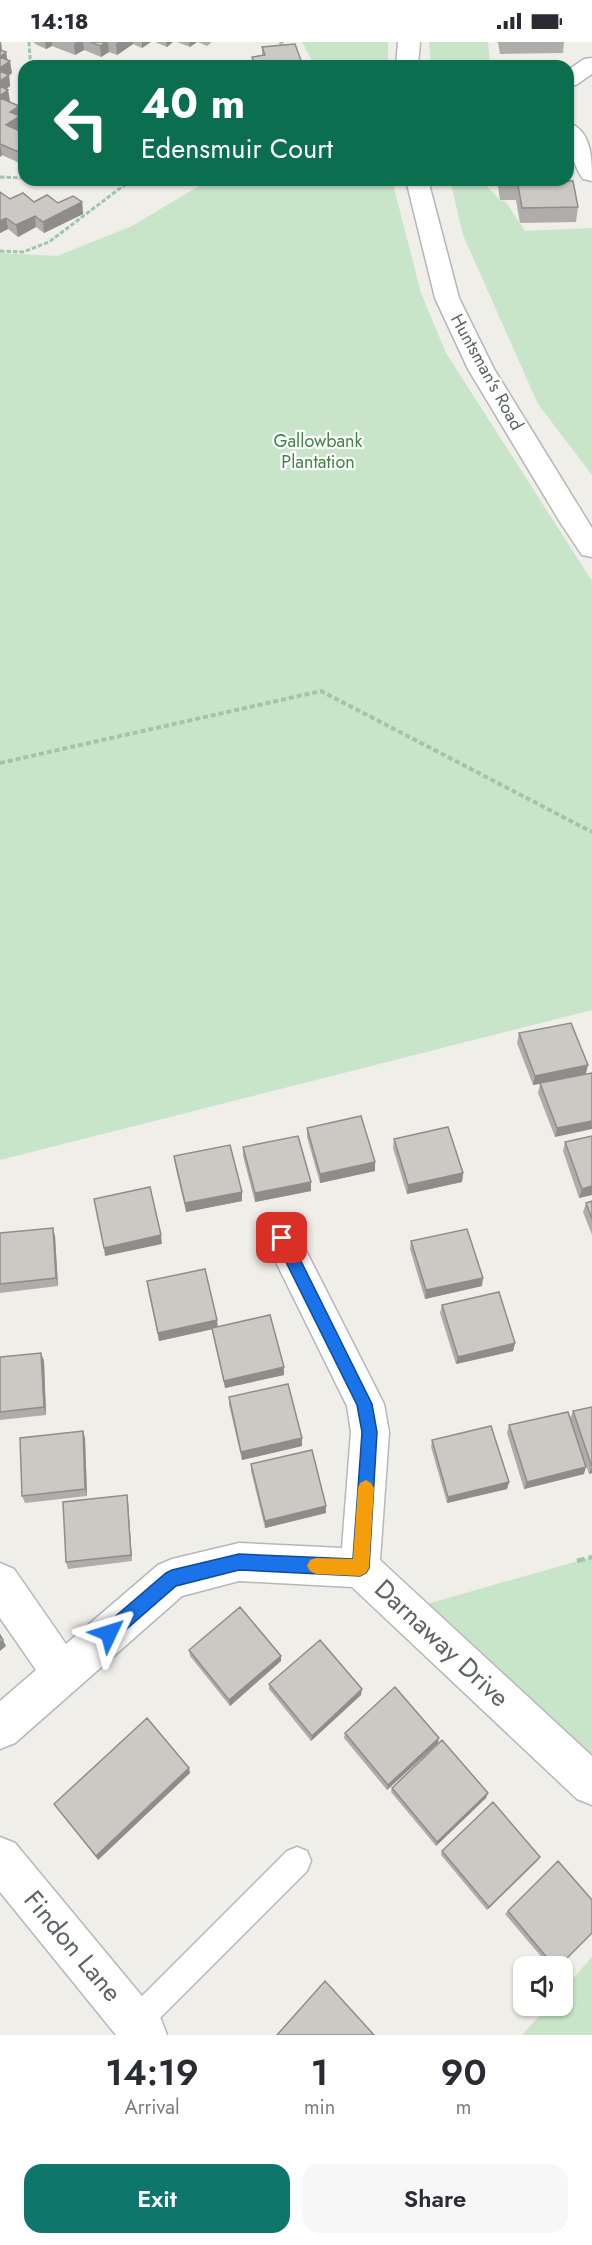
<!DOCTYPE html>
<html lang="en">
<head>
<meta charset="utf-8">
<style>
  :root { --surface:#fff; --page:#f7f7f7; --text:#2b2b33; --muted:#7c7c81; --accent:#0f766e }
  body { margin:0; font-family:Jost,sans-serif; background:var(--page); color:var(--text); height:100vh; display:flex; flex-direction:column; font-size:22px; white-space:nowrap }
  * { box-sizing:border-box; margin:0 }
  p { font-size:20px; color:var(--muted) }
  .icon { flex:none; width:33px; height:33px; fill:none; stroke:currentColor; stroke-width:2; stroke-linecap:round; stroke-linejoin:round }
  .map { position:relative; height:1993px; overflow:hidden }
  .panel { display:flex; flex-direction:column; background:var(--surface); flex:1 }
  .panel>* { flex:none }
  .banner { position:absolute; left:18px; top:18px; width:556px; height:126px; border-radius:18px; box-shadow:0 2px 4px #0004; background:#0b6e4f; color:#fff; overflow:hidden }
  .buttons { position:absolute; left:513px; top:1914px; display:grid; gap:12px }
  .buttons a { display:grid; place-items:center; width:60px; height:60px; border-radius:12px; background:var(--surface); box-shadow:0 2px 4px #0004; font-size:30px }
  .pin { position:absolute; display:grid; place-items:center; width:51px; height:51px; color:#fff; margin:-26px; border-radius:12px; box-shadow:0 3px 9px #0006 }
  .me { position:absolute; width:66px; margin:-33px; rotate:49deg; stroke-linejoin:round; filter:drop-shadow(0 0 4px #0008) }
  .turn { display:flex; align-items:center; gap:21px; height:126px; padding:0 24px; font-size:27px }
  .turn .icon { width:78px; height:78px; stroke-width:2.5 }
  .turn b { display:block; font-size:42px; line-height:51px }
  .eta { display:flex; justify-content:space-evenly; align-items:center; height:102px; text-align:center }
  .eta b { font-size:36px; font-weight:600; line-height:42px }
  .action { display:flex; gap:12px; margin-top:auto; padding:12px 24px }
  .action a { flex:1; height:69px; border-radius:18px; background:var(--accent); color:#fff; font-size:24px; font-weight:600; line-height:69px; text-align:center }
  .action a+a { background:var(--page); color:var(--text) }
  .status { display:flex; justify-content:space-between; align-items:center; height:42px; padding:0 30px; background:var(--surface); direction:ltr }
  .status svg { height:16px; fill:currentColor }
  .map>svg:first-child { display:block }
  .green { fill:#c8e4c9 }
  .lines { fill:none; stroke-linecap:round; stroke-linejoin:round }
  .lane-casing { stroke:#b5b7bb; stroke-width:3 }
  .street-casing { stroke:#b5b7bb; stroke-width:3 }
  .secondary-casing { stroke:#b4b6bb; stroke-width:3 }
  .path-far2 { stroke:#a1c4ad; stroke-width:3; stroke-dasharray:4.5 2; stroke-linecap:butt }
  .path-far1 { stroke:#a1c4ad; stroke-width:4; stroke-dasharray:5 3; stroke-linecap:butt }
  .path { stroke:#a1c4ad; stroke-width:4.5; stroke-dasharray:8 4; stroke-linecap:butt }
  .lane { fill:#fff; fill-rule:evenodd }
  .street { fill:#fff; fill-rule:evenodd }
  .secondary { fill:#fff; fill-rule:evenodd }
  .wall { fill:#afada9 }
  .shaded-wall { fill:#8e8d89 }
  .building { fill:#cbc9c4; stroke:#8e8d89; stroke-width:1.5 }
  .route { fill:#1a73e8; stroke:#114b97; stroke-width:1.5 }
  .slow { fill:#f59e0b }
  .labels { text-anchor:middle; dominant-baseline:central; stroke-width:4.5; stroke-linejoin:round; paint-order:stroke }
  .far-street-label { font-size:18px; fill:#5f6266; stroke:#fff }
  .far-park-label { font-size:18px; fill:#418445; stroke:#fff }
  .near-street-label { font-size:26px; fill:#5f6266; stroke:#fff }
</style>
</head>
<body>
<div class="status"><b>14:18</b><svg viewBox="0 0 49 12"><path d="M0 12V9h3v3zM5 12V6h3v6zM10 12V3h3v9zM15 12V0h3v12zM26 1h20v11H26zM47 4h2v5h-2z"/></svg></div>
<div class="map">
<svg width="592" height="1993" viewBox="0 0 592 1993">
  <rect width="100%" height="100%" fill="#f0eee8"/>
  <!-- green -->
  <path class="green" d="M302,0H388V24H315Z
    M429,0H488L490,24H431Z
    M209,138H392L421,251L446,311L592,539V968L0,1118V211L57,214L132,184Z
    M450,138H481L500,158L506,160L525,189L592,186V433L538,362L463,193Z
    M592,1515V1742L406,1568Z
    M592,1915V1993H522L548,1964H562L563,1948Z"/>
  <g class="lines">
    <!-- lane casing -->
    <g class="lane-casing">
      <path id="lane" d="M297,1805L307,1809L311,1819L307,1829L146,1990L139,1993L126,1990L122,1980L126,1970L287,1809Z"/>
    </g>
    <!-- street casing -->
    <g class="street-casing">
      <path id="street" d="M592,16V32L576,43L568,44V28L584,17Z
        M568,81C592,88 592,117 592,139L583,137C572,121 568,100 568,81Z
        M282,1180L294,1185L384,1362L389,1390L380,1518L592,1714V1763L577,1757L352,1545L239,1539L182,1554L15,1701L0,1707V1659L36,1628L0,1576V1521L14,1527L66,1602L158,1523L172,1517L239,1501L342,1506L351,1390L347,1364L264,1196L270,1185Z
        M0,1795L15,1801L161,1977L167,1993H116L0,1850Z"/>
    </g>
    <!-- secondary casing -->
    <g class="secondary-casing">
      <path id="secondary" d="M398,0H420L418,24H396Z
        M406,138H428L459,256L494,327L592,486V515L582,513L560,480L468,327L435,256Z"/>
    </g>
    <!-- path-far2 -->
    <path class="path-far2" d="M29,0L30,16L37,24
      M274,6L283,0
      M0,135L24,136
      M57,138L71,139
      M0,209L23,210L49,200L131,138"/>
    <!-- path-far1 -->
    <path class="path-far1" d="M0,721L321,649L592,790"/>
    <!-- path -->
    <path class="path" d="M577,1519L592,1515"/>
    <!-- lane -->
    <use href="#lane" class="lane"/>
    <!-- street -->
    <use href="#street" class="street"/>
    <!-- secondary -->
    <use href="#secondary" class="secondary"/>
  </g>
  <!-- wall -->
  <path class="wall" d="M0,0H1L2,9L6,10L7,18L12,31L9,33L10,44L7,47L8,48L9,60L19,64L21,86L18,88L24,91V123L2,113L0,115Z
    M34,0H151L142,6L133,2L117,13L109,10L101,15L84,8L75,13L52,4L46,7L35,2Z
    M155,0H173L167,5Z
    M177,0H197L190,5Z
    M198,0H212L207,4Z
    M498,0H564L563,11L500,12Z
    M262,5L303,24H252V15L262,14Z
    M497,138H549L578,165L576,180L520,181L516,158H500Z
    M0,150L10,157L58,161L82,160L83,172L44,191L36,185L18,195L8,187L0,191Z
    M519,991L588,1023L586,1032L555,1095L538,1051L540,1042L533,1043L517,1001Z
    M307,1086L375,1120V1129L320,1141L307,1095Z
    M592,1094V1153L579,1156L563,1109L565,1100Z
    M394,1097L463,1131L462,1140L407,1152L393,1106Z
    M243,1105L311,1140V1149L255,1160L243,1114Z
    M174,1114L242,1150V1159L186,1170L175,1123Z
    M592,1159V1193L583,1170L586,1161Z
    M0,1191L55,1194L58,1244L0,1251Z
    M411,1199L482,1244L425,1257L410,1207Z
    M148,1248L218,1285L284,1325V1333L225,1346L213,1294L212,1287L159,1299Z
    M442,1263L515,1301L513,1309L456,1322L440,1271Z
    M41,1311L44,1319L46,1373L0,1378V1315Z
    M229,1355L302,1404L242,1418L229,1363Z
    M592,1365V1431L589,1432L570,1377L573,1369Z
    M509,1383L584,1432L524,1447L507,1391Z
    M83,1389L85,1396L87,1454L25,1461L22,1454Z
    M432,1398L509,1440L507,1447L447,1461L431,1405Z
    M251,1422L326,1464V1471L265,1486L251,1429Z
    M128,1460L132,1519L68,1527L66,1520Z
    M189,1608L281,1614V1619L230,1664L190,1614Z
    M269,1642L361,1653L311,1699L269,1647Z
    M345,1691L438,1701L387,1748L344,1696Z
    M190,1731L98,1818L54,1762Z
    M392,1746L488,1751L486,1756L436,1804L391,1750Z
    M442,1809L537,1819L487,1868L441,1813Z
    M508,1869L559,1924H549L505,1872Z"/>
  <!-- shaded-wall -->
  <path class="shaded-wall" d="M0,0H1L2,10L0,11Z
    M45,0H52V4L46,7Z
    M77,0H83L84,8L75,13L74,2Z
    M106,0H108L109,10L101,15L100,4Z
    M118,0H133V2L117,13L116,2Z
    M142,0H151L142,6Z
    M166,0H173L167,5Z
    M189,0H197L190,5Z
    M6,10L8,21L10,19L12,31L9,33L10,44L0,51V15Z
    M8,48L10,59L0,66V54Z
    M19,64L21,86L8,95L6,83L10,70Z
    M0,102L2,113L0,115Z
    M82,160L83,172L44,191L43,180Z
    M35,174L36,185L18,195L16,183Z
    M6,176L8,187L0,191V179Z
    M588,1023L585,1033L533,1043L535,1034Z
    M592,1079V1087L555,1095L557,1086Z
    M375,1120V1129L320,1141V1132Z
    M463,1131L462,1140L407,1152L408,1143Z
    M311,1140V1149L255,1160V1151Z
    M592,1144V1153L579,1156L582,1147Z
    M242,1150V1159L186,1170L185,1161Z
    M53,1186L55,1194L58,1244L56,1236Z
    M161,1193L162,1202L105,1214L104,1206Z
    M483,1236L482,1244L425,1257L426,1248Z
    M217,1278L218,1286L159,1299L158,1291Z
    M515,1301L513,1309L456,1322L458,1315Z
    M41,1311L44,1319L46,1373L44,1365Z
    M284,1325V1333L225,1346L224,1339Z
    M83,1389L85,1396L87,1454L85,1447Z
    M302,1396V1404L242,1418L241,1410Z
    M586,1425L584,1432L524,1447L527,1440Z
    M592,1425V1431L589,1432Z
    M509,1440L507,1447L447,1461L448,1455Z
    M127,1453L128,1460L132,1519L131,1513Z
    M326,1464V1471L265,1486V1479Z
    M3,1598L6,1604L0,1609V1601Z
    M281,1614V1619L230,1664L229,1658Z
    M362,1647L361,1653L311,1699L312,1694Z
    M439,1696L438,1701L387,1748L388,1743Z
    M189,1726L190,1731L98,1818L96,1814Z
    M488,1751L486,1756L436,1804L437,1800Z
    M540,1815L537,1819L487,1868L489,1865Z"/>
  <!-- building -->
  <path class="building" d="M91,0H106L100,4Z
    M295,2L303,24H255L252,15L265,13L262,5Z
    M0,8L6,10L0,15Z
    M0,15L10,19L0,26Z
    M0,29L9,33L0,39Z
    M0,44L8,48L0,54Z
    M0,56L19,64L10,70L20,74L6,83L24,91V111L23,112L0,102Z
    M501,138L573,139L578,165L522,166L518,143H502Z
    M0,150L10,157L23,151L34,160L47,153L58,161L73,154L82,160L43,180L35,174L16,183L6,176L0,179Z
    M571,981L588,1023L535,1034L519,991Z
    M592,1031V1079L557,1086L540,1041Z
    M361,1074L375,1120L320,1132L307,1086Z
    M448,1085L463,1131L408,1143L394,1097Z
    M298,1094L311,1140L255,1151L243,1105Z
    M592,1094V1144L582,1147L565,1100Z
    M230,1103L242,1150L185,1161L174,1114Z
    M150,1145L161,1193L104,1206L94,1157Z
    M592,1159V1177L586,1161Z
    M53,1186L56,1236L0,1242V1191Z
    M467,1187L483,1236L426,1248L411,1199Z
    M205,1227L217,1278L158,1291L147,1239Z
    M499,1250L515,1301L458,1315L442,1263Z
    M270,1273L284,1325L224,1339L212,1286Z
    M41,1311L44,1365L0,1370V1315Z
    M288,1342L302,1396L241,1410L229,1355Z
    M592,1365V1425L573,1369Z
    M568,1370L586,1425L527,1440L509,1383Z
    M491,1384L509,1440L448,1455L432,1398Z
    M83,1389L85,1447L22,1454L20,1396Z
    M312,1408L326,1464L265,1479L251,1422Z
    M127,1453L131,1513L66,1520L63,1460Z
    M240,1565L281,1614L229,1658L189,1608Z
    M0,1593L3,1598L0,1601Z
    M320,1598L362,1647L312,1694L269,1642Z
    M395,1645L439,1696L388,1743L345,1691Z
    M147,1676L189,1726L96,1814L54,1762Z
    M442,1698L488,1751L437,1800L392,1746Z
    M493,1760L540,1815L489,1865L442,1809Z
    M558,1819L592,1858V1891L559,1924H554L508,1869Z
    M325,1939L374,1993H277Z"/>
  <!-- route -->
  <path class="route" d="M282,1189L287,1191L372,1362L377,1390L369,1526L366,1531L360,1534L239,1528L176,1544L115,1597L109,1599L103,1597L101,1591L103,1585L166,1531L172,1528L239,1512L353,1517L362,1390L357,1363L274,1196L276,1191Z"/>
  <!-- slow -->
  <path class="slow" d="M366,1438L371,1441L374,1446L369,1526L366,1531L360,1534L316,1532L310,1529L307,1524L310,1518L316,1516L353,1517L358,1446L360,1441Z"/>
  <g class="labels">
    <!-- far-street labels -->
    <g class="far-street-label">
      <text transform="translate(487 330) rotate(61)">Huntsman's Road</text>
    </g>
    <!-- far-park labels -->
    <g class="far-park-label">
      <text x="318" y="399">Gallowbank<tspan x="318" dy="21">Plantation</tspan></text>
    </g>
    <!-- near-street labels -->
    <g class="near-street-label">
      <text transform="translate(442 1601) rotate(43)">Darnaway Drive</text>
      <text transform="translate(73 1904) rotate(50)">Findon Lane</text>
    </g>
  </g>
</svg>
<div class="buttons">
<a><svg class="icon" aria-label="sound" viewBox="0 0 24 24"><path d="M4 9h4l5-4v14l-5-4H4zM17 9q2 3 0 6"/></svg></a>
</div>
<div class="pin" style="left:282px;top:1196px;background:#d93025"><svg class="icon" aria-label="arrive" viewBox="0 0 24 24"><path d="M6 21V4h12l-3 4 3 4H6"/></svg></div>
<svg class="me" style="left:109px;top:1591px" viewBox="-20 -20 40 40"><path d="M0-17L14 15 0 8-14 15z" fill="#1a73e8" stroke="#fff" stroke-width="4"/></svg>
<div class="banner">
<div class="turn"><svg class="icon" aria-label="left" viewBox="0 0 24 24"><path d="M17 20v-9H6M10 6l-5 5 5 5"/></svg><div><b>40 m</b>Edensmuir Court</div></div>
</div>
</div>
<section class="panel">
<div class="eta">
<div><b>14:19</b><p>Arrival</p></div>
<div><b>1</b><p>min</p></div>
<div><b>90</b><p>m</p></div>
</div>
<div class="action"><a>Exit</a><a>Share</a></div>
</section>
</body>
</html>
